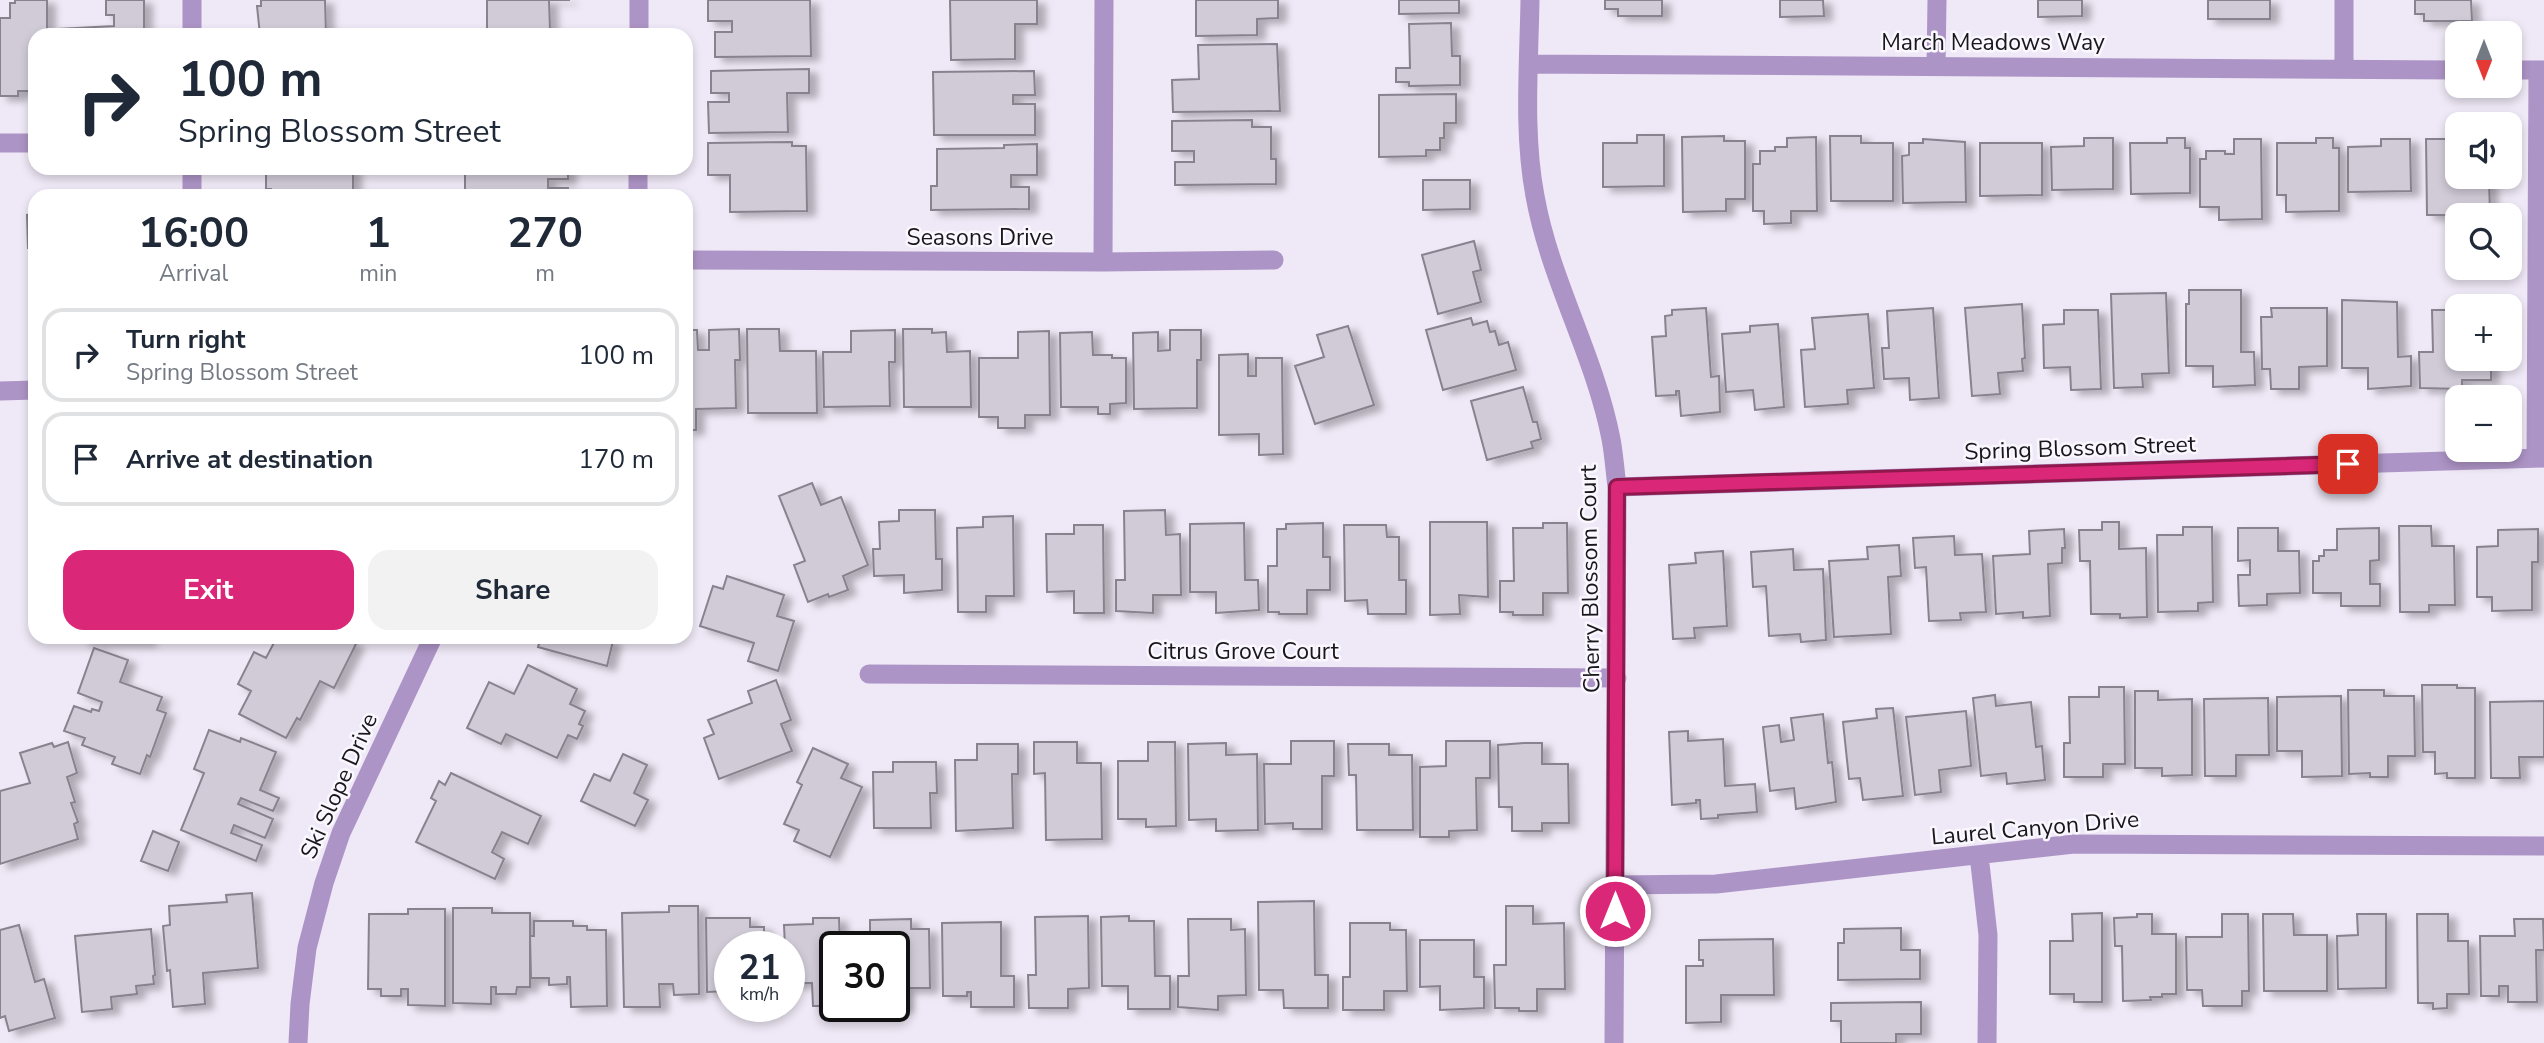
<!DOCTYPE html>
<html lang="en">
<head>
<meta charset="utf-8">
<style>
  :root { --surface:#fff; --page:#f2f2f3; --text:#1f2937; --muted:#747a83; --line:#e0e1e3; --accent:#db2777 }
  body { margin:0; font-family:"Nunito Sans",sans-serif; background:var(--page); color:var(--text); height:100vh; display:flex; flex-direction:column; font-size:26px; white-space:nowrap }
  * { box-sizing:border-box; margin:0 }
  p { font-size:23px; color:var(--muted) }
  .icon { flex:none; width:38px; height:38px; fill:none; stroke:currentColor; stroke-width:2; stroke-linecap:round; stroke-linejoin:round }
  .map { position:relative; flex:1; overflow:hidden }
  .details { position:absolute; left:28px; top:189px; width:665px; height:455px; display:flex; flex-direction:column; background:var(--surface); border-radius:21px; box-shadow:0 4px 10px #0003 }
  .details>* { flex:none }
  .guide { position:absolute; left:28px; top:28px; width:665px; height:147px; border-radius:21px; box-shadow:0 4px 10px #0003; background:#fff; color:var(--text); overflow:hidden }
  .needle { width:46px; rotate:180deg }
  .buttons { position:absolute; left:2445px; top:21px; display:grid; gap:14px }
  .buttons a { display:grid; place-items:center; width:77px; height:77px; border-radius:14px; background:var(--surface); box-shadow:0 4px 10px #0003; font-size:35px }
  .speed { position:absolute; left:714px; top:931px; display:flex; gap:14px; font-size:35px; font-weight:700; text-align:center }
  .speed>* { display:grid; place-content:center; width:91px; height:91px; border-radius:50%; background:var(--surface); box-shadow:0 4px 10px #0003; line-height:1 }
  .speed small { font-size:18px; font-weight:400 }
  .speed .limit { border:4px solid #111; border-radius:10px; background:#fff; color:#111 }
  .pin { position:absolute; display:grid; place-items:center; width:60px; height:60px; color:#fff; margin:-30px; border-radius:14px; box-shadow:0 4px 10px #0006 }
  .me { position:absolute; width:77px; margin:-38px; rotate:0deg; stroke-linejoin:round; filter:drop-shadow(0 0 5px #0008) }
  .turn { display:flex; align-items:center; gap:24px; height:147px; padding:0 35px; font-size:32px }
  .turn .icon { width:91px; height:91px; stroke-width:2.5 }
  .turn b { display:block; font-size:49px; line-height:60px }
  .eta { display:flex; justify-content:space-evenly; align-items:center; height:119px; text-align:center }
  .eta b { font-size:42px; font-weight:700; line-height:49px }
  .primary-button { display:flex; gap:14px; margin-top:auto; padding:14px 35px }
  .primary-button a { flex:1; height:80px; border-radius:21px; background:var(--accent); color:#fff; font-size:28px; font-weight:700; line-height:80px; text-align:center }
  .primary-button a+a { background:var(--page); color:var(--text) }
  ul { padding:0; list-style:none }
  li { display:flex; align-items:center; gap:21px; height:94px; margin:0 14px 10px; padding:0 21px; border:4px solid var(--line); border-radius:21px }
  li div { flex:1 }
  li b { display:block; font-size:26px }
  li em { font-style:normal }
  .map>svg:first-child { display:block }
  .building { fill:#d1cbd8; stroke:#88828e; stroke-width:2; filter:url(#shadow) }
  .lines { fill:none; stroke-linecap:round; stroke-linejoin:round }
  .minor { stroke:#ad94c6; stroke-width:19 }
  .route-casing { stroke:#8e194d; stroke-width:18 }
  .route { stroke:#db2777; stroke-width:12 }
  .labels { text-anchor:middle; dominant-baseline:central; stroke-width:5; stroke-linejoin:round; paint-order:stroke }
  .street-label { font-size:23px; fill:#19171c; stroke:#fbf7ff }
</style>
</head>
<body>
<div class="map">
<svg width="2544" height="1043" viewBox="0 0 2544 1043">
  <defs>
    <filter id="shadow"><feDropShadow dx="8" dy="4.5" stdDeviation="3.5" flood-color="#0004"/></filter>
  </defs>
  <rect width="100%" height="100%" fill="#efe8f6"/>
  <!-- building -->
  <path class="building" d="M15,0H47V35H35V91H18V96H0V18H10V3H15Z
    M106,0H144V35H57V29L114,26V15H106Z
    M261,0H325L326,35H260L257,6H261Z
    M487,0H570H549L550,30L487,31Z
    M708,0H810L811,56L715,57V32H732V21H708Z
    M950,0H1037V24H1015V59L951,60Z
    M1196,0H1278V18L1257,19V35L1196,36Z
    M1399,0H1459V13L1399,14Z
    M1605,0H1662V16H1618V9H1605Z
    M1780,0H1823L1824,16L1780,17Z
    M2038,0H2082V16L2038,17Z
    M2208,0H2270V19H2208Z
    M2415,0H2471L2472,21H2424V14H2415Z
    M1451,23L1452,56H1460V85L1409,86V82H1396V68H1410L1409,24Z
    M1277,44L1280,111L1173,112L1172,80L1199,79L1198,45Z
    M809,69V93H787L788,132L709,133L708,102H729V93H711V71Z
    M1034,71L1035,95H1013V104H1035V135H934L933,72Z
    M1456,94V123H1444V138H1440V150H1426V156L1379,157V95Z
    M1252,120V127H1271V159H1276V184L1175,185V162H1194V151H1172V121Z
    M1637,135H1664V186L1603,187V143H1637Z
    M1724,136V141H1745V199H1726V211L1683,212L1682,137Z
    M1830,136H1861V143H1893V201H1831Z
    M1816,137L1817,211H1791V223L1764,224V211H1753V164H1760V151H1775V147H1787V138Z
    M2084,138H2113V189L2052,190L2051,147L2084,146Z
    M2167,138H2185V148H2190V193L2131,194L2130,143H2167Z
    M2316,138H2333V148H2339V211L2286,212V195H2277V143H2316Z
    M1923,139L1965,142L1966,202L1903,203L1902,156L1909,155V143H1923Z
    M2234,139H2261L2262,219L2219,220V207H2200V159H2206V151H2225V154H2234Z
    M2381,139H2410L2411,191L2348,192V147L2381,146Z
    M2426,139H2455L2457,177H2489L2490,215H2457V223H2453V215H2427Z
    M792,142V146H806L807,211L730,212V175H708V143Z
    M1980,143H2042V195L1980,196Z
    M1037,144V175H1011V187H1029V209L931,210V186H937V149L1004,148V145Z
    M353,168V196H284L272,195L271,189H266V174L272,173V169Z
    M465,168H568V179H548V188H568L569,196H465Z
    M1423,180H1470V209L1423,210Z
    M35,214V248H28L27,215Z
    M1474,241L1481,270L1473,272L1481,302L1438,314L1422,255Z
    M2189,290H2241V352H2254L2255,385L2213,387V366H2186V304H2189Z
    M2166,293L2169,373L2142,374L2143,387L2114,388L2111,294Z
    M2342,300L2397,302L2398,357L2411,356V386L2368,389V368H2342Z
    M2490,302V306H2457V359H2491V380H2462V389L2420,388L2419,352H2433L2432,310H2447V303Z
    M2022,304L2025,358L2022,359L2023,371L1998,373L2000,394L1972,396L1965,308Z
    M1706,308L1711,377L1719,376L1720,412L1681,416L1679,391H1676V395L1656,396L1652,337L1666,336L1665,316L1672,315V310Z
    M1933,308L1939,398L1910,400L1909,378L1884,379L1882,348H1889L1887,311Z
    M2271,308H2327V366L2299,367V389H2271L2270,369H2262L2261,317H2272Z
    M2064,310H2098L2101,389L2071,390L2070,367L2044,368L2043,325L2064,324Z
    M1868,314L1874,388L1847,390L1848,404L1805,407L1801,350L1815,349L1812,318Z
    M1471,318L1473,325L1487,321L1490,332L1495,331L1499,345L1508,342L1516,370L1443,390L1426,330Z
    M1778,324L1784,407L1755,410L1753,390L1726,392L1722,334L1750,332V326Z
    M1348,326L1374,405L1315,424L1295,366L1324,357L1317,335Z
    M739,329L740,360H735L736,408L696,409V430H686V330H697L698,350H709V330Z
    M747,329H779L780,351H816L817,413H748Z
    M903,329H932V333L946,332L947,352L970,351L971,407H904Z
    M895,330V362H889L890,406L824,407L823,352H851V331Z
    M1170,330H1201V360H1197V408L1134,409L1133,333L1158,332V351L1170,350Z
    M1049,331L1050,415H1025V428H998V417H979V358H1018V332Z
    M1092,332L1093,355H1112V358H1126V403L1110,404V414H1098V407H1061L1060,333Z
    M1248,354V376H1256V358H1282L1283,454L1259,455V434L1219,435V355Z
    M1523,387L1533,422H1537L1541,439L1531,442L1533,448L1487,460L1471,401Z
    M812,483L821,505L841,497L868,565L843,576L848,590L829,597L828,594L808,602L794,565L805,561L779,496Z
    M899,510H935L936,559H942V590L904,593V575L874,576L873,549H880L879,522L899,521Z
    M1165,510L1166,535L1180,534L1181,595H1153V613L1116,611V580H1125L1124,511Z
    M1013,516L1014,596H986V612H958L957,528L983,527V517Z
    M1430,522H1487L1488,597L1459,595L1460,614L1430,615Z
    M2102,522H2119V549L2146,548L2147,617L2120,618V614H2091L2090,561H2080L2079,530H2102Z
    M1244,523L1245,580H1258L1259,610L1216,613V592H1190V524Z
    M1323,523V557H1330V590H1307V614H1279V612H1268V566H1277V529H1286V524Z
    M1543,523H1567L1568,593H1543V615H1513V612H1500V581H1514L1513,528H1543Z
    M1074,525H1103L1104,613H1074V591L1047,592L1046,534H1074Z
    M1344,525H1386L1387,537H1399V580H1406V614H1368L1367,600L1345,601Z
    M2399,526H2431L2432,546H2454L2455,605H2429V612H2400Z
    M2183,527H2212L2213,602L2198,603V611L2158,612L2157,535H2183Z
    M2238,528H2278V551H2299L2300,593L2267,594V605L2239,606L2238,575H2250V560L2238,561Z
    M2379,528V560L2370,561V584H2380V606H2341V593H2313V561H2319V556H2324V550H2337V529Z
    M2064,529L2065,548H2062V563L2048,564L2050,616L2023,618V612L1996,614L1993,556L2030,554L2029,531Z
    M2538,529V562H2532V610L2492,611V597H2477V547L2498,546V530Z
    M1954,536L1955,555L1982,554L1986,612L1960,613L1961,620L1929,621L1926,567L1915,568L1913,538Z
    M1899,545L1901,576L1888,577L1891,634L1834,637L1829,561L1868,559L1867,547Z
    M1793,549L1794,570L1823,569L1826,640L1801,642L1800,634L1769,636L1766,586L1753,587L1751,552Z
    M1723,551L1727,626L1694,628L1695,638L1673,639L1669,565L1696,563L1695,553Z
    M727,576L784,595L777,616L794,621L778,671L748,661L754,643L700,626L713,586L723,589Z
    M82,637H148V641H82Z
    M277,637H340L356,644L334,688L320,681L300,720L297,718L286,738L239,714L251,691L238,684L254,652L266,658Z
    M541,637H602L613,641L607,666L538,647Z
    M94,648L128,660L120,682L162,697L157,710L166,713L150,757L147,755L140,774L112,764L115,757L82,745L85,738L64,731L74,706L91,712L92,709L99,711L102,702L78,693Z
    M528,665L577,689L570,704L585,711L579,724L583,726L577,739L568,735L557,758L506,734L501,744L467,728L489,682L514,694Z
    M776,680L791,720L781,724L792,751L719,779L704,738L714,734L708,720L752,703L748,691Z
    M2422,685H2457V688H2475V778H2447V773L2435,774V752H2423Z
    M2099,687H2124L2125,764H2103V777H2064V743H2070L2069,697H2099Z
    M2348,690H2384V696H2414L2415,756H2388V777H2370V773L2349,774Z
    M2135,691H2158V700L2192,699V775L2162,776V768H2135Z
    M1995,695L1996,706L2031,702L2036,747L2042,746L2045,780L2007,784L2006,773L1981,776L1973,698Z
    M2341,696L2342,776L2302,777V751H2277V697Z
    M2268,698L2269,755H2236V776H2205L2204,699Z
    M2544,701V757H2519L2520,778H2491L2490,702Z
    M1893,708L1903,796L1863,800L1860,778L1849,779L1843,722L1877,718L1876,709Z
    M1966,711L1971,766L1939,770L1941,792L1915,795L1906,717Z
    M1823,714L1828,763L1832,762L1836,802L1796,809L1794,788L1770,791L1763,727L1779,725L1781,742L1794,740L1791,718Z
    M209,730L240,742L241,738L276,752L260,790L279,798L273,811L241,798L238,804L273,819L265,838L234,825L231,833L262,845L256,861L181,830L204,773L194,769Z
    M1688,731V741L1723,739L1725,786L1755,784L1757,812L1718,815V818L1701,819L1700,800H1696V803L1672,805L1669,732Z
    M1291,741H1334V776H1322V829H1293V823L1265,824L1264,764H1291Z
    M1446,741H1490V778H1476L1477,830L1449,831V837H1420V767L1446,766Z
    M68,742L77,773L67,777L75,802L71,803L78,822L74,824L78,839L0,864V791L30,783L20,753L52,743L54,747Z
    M1034,742H1077V763H1101L1102,839L1046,840L1045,773L1034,774Z
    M1148,742H1175L1176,826L1146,827V819H1118V761H1148Z
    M1226,743V755L1257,754L1258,830L1216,831V819L1189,820L1188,744Z
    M1524,743H1542V764H1568L1569,823H1542V831H1512V807H1499L1498,745Z
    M977,744H1018V774H1012L1013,828L956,831L955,760H977Z
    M1348,744H1389V755H1412L1413,830H1357L1356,775H1349Z
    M813,748L848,764L841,778L862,787L830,857L794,841L799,830L784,824L802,785L797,782Z
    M623,754L647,765L634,793L648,800L635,826L581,801L594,774L610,781Z
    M893,762H936L937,793H930L931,828H874L873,772H893Z
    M451,773L541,816L528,844L502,832L492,852L504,859L495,879L416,842L436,801L431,798L439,781L445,785Z
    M153,831L179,842L168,871L141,861Z
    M252,893L258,968L203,973L205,1004L173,1007L170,970L167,971L163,926L170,925L169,906L227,902L226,895Z
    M1314,901L1315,975H1328V1008H1284L1283,990H1259L1258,902Z
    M669,906H698L699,994L674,995L673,984H659L660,1007H624L622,913L669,912Z
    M1506,906H1533V924L1564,923L1565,989H1537V1011H1519V1008H1495L1494,965H1506Z
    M453,908H492V913H530V987H517L516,994H496V987H491V1004L453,1003Z
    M408,909H445V1006L408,1005V989H401V996H381V989H368L369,914H408Z
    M2102,913V1002H2074V994H2050V941H2073L2072,914Z
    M2137,914H2152V934H2176V994H2162V997H2150L2151,1000L2123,1001L2122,946H2115L2114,918L2137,917Z
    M2222,914H2248L2249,991H2242V1006H2203L2202,990H2187L2186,937H2222Z
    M2263,914H2293L2294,935H2327V991H2264Z
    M2357,914H2386V988L2338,989L2337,936L2358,935Z
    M2417,914H2448V941H2468L2469,994H2447V1008L2433,1009V1003H2418Z
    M1088,916L1089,988L1068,989V1008H1029L1028,975H1036L1035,917Z
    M1129,916V921H1154L1155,976H1170V1009H1128V986H1102L1101,917Z
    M706,918H750V927H764V947H730V991L707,992Z
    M813,918H839L840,947H835V1003H830V1006H813L812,983H789V947H785L784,925L813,924Z
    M911,919V929H929L930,988H905V1008H888L894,1006V947H870V920Z
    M1188,919H1231V930L1245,929L1246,995L1218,996V1010L1178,1007V976H1189Z
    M2514,919H2543L2544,950H2536L2537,1002H2508V986H2499V996H2481L2480,936H2515Z
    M534,921H573V926H587V930H606L607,1006L571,1007L570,977H567V984L549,985V978H531L530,936H534Z
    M1001,922V976H1014V1007H971V992H967V996H943L942,923Z
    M1350,923H1390V930H1406L1407,991H1384V1010H1343V977H1350Z
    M19,925L35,982L44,979L55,1018L9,1031L5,1016L0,1018V930Z
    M1901,928V950H1920V979L1838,980V943H1844V929Z
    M151,929L155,975L153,976L154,984L136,986L137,994L111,997L112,1009L82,1012L75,936Z
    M1773,939L1774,995H1721V1022L1686,1023V966H1703V960H1699V940Z
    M1420,940H1474V977H1484V1008L1440,1010V986L1420,987Z
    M1921,1002V1034H1896V1043H1841V1021H1831V1003Z"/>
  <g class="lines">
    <!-- minor -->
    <path class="minor" d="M192,0V35
      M1530,0C1529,64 1523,133 1535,196C1550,280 1595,356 1611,439C1614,455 1615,471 1617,487L1614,1043
      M639,35V0
      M1529,64L2457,70
      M1936,66L1937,0
      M2344,69V0
      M2510,70H2544
      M0,143H35
      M192,168V196
      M638,196V168
      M686,260L1103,262L1274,260
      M1103,262L1104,0
      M0,391L35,390
      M2536,458L2538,70
      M1617,487L2544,458
      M869,674L1617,678
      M1979,855L1988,935L1987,1043
      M1615,885L1716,884L2074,844L2544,846
      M298,1043L300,1004L307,948L324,883L341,833L433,637"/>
  </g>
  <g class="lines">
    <!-- route casing -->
    <g class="route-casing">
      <path id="route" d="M1615,911L1617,487L2348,464"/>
    </g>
    <!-- route -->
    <use href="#route" class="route"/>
  </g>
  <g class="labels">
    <!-- street labels -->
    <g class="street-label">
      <text x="1993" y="42">March Meadows Way</text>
      <text x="980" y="237">Seasons Drive</text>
      <text transform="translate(2080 448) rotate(-2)">Spring Blossom Street</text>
      <text transform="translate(1590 579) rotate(-91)">Cherry Blossom Court</text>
      <text x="1243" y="651">Citrus Grove Court</text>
      <text transform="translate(339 786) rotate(-66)">Ski Slope Drive</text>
      <text transform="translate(2035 828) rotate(-5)">Laurel Canyon Drive</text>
    </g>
  </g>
</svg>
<div class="buttons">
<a><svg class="needle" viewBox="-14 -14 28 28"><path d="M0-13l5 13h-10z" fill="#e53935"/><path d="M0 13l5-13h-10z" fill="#747a83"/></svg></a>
<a><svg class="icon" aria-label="sound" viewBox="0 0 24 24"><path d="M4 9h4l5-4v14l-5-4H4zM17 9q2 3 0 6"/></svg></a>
<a><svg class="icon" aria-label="search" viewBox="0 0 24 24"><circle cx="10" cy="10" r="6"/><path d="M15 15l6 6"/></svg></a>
<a>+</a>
<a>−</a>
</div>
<div class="speed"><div>21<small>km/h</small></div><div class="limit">30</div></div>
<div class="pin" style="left:2348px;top:464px;background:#d93025"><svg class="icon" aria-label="arrive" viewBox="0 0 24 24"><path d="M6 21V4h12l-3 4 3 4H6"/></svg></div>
<svg class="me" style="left:1615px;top:911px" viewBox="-20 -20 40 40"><circle r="17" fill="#db2777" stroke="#fff" stroke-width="3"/><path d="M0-11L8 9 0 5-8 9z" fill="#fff"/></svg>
<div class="guide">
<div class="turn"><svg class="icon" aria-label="right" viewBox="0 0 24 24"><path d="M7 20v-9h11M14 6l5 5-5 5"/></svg><div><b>100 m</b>Spring Blossom Street</div></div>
</div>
<section class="details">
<div class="eta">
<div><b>16:00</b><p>Arrival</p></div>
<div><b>1</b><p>min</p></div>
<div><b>270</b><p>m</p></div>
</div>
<ul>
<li><svg class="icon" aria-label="right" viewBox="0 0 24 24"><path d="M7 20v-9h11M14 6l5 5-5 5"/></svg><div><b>Turn right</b><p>Spring Blossom Street</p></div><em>100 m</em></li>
<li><svg class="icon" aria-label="arrive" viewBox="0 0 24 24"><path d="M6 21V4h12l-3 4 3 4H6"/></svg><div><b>Arrive at destination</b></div><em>170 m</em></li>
</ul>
<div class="primary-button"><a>Exit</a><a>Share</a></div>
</section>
</div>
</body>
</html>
